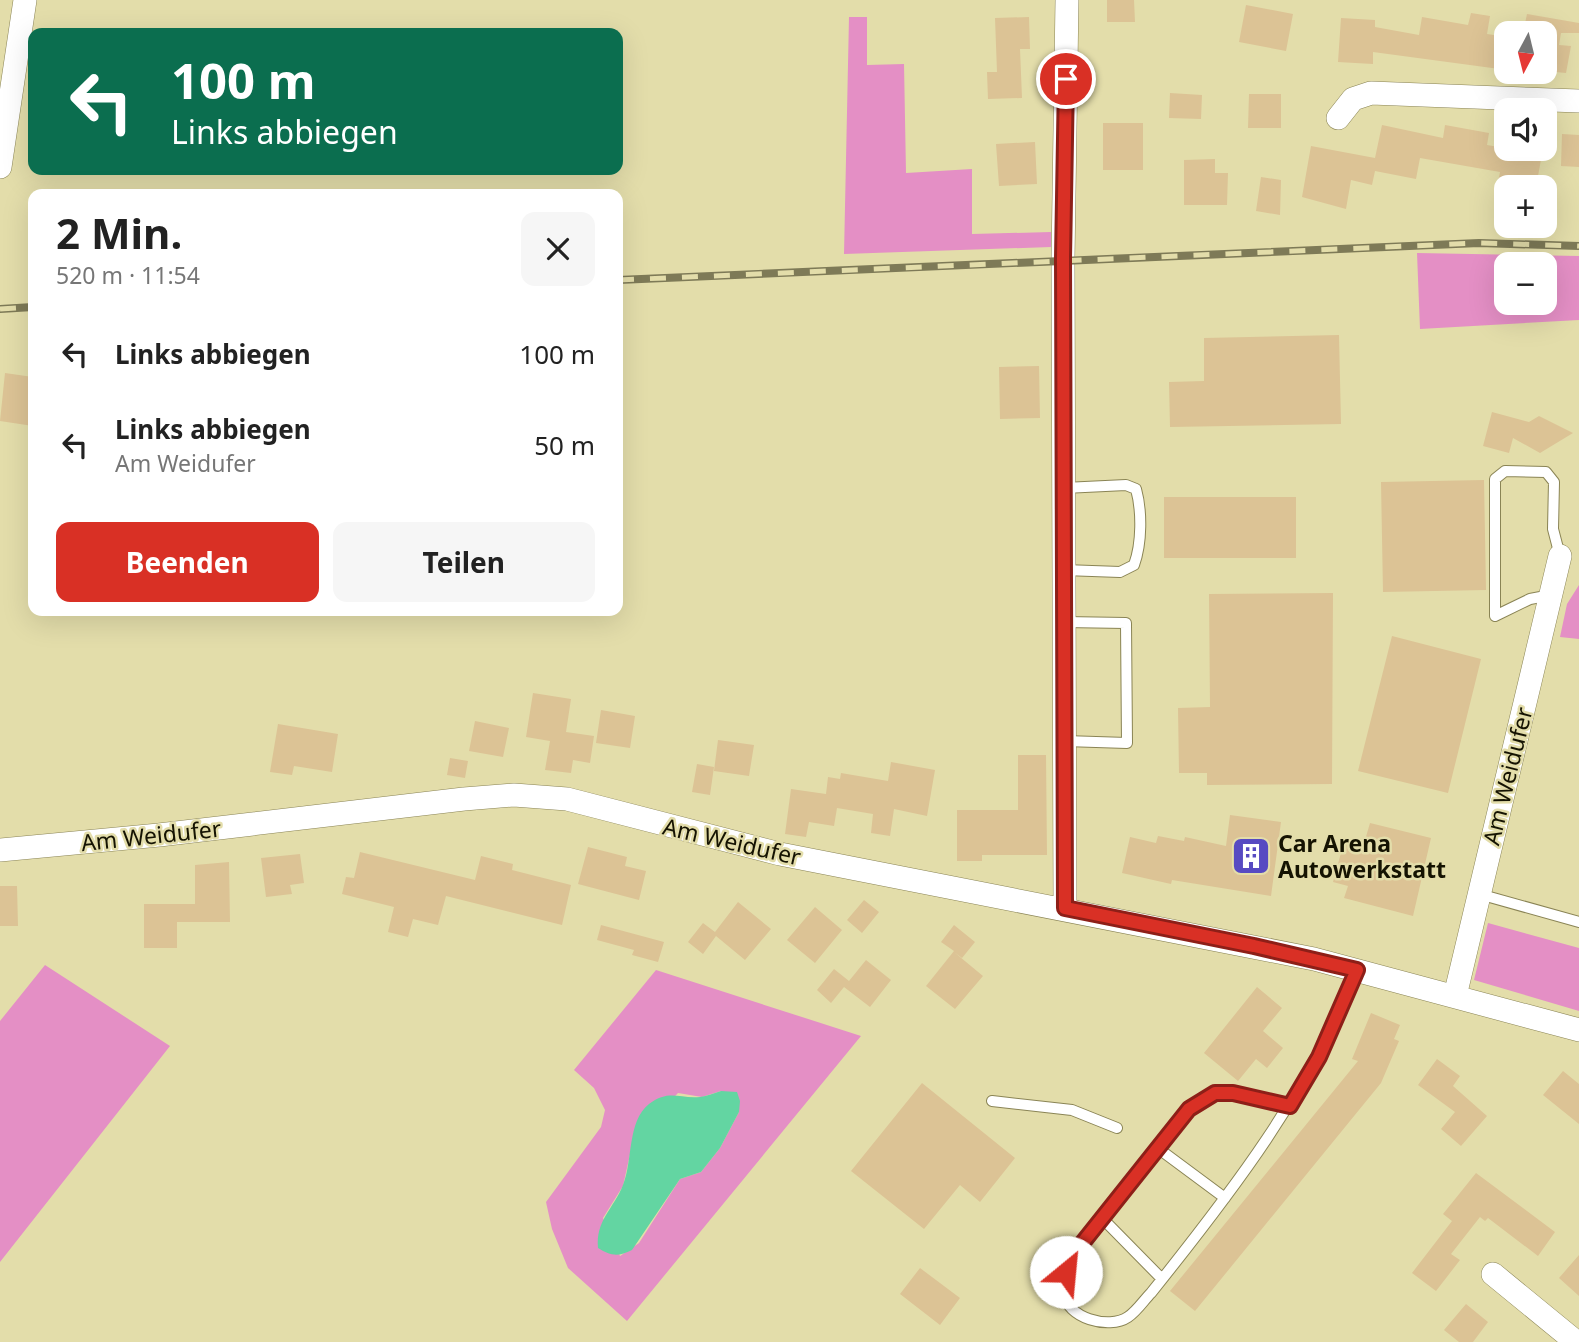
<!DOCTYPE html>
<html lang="de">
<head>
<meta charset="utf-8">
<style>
  :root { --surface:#fff; --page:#f6f6f6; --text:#222; --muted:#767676; --accent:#d93025 }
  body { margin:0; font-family:"Noto Sans",sans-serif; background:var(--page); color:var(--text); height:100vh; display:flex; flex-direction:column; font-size:26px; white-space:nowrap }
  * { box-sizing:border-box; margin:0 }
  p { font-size:23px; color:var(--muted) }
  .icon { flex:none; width:38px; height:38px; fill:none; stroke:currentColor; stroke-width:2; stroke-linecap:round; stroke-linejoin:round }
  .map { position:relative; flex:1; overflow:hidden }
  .drawer { position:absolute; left:28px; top:189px; width:595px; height:427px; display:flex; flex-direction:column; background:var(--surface); border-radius:14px; box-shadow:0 7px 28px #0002 }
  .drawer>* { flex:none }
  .guide { position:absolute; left:28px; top:28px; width:595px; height:147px; border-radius:14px; box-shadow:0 7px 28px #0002; background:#0b6e4f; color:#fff; overflow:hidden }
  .needle { width:46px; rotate:187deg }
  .tools { position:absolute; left:1494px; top:21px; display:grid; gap:14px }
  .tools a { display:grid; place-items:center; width:63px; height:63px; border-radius:14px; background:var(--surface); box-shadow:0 7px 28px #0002; font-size:35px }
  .pin { position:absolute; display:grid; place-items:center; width:60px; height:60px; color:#fff; margin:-30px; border:4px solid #fff; border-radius:50%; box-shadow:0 2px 7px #0007 }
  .me { position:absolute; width:77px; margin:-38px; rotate:28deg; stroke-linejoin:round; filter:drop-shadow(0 0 5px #0008) }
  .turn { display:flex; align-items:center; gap:24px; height:147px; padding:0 28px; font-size:32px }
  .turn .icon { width:91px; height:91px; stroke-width:2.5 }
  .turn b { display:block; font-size:49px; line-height:60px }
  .round { display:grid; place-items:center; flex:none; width:74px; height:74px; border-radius:14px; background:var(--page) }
  .headline { display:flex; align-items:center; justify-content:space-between; height:119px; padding:0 28px }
  h1 { font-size:42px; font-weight:700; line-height:52px }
  .button { display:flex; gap:14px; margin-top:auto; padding:14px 28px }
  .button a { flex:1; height:80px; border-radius:14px; background:var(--accent); color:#fff; font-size:28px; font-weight:700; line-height:80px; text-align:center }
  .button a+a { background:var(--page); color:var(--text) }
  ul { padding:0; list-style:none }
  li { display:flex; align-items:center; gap:21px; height:91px; padding:0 28px }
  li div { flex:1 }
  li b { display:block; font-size:26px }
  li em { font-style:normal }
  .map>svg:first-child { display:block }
  .green { fill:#e48fc5; fill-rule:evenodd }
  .water { fill:#63d5a2 }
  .building { fill:#dcc395 }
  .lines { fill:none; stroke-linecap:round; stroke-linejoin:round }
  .lane-casing { stroke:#8a8455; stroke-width:12 }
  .street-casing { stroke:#8a8455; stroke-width:24 }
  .lane { stroke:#fff; stroke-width:10 }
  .street { stroke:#fff; stroke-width:23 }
  .rail-casing { stroke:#7e7a57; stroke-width:8 }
  .rail { stroke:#e3ddaa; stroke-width:5; stroke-dasharray:16; stroke-linecap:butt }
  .route-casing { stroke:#8d1f18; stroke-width:18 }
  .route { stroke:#d93025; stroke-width:12 }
  .labels { text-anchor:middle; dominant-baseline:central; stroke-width:5; stroke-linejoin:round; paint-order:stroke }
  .street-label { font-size:23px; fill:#151302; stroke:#e3ddaa }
  .poi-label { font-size:23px; font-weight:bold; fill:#151302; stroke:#e3ddaa; text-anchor:start }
</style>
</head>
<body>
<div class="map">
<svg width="1579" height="1342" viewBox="0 0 1579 1342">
  <rect width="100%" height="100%" fill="#e3ddaa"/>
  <!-- green -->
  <path class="green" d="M849,17H867V65L904,64L906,173L972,169V234L1051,232V247L844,254Z
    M1417,253L1579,256V320L1420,329ZM1545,264V303H1507V264Z
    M1579,585V639L1560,637L1567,604Z
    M1488,923L1579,948V1011L1474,980Z
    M45,965L170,1046L0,1262V1021Z
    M656,970L861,1036L627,1321L568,1268L552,1229L546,1202L601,1127L605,1110L594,1088L574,1070ZM721,1091L739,1112L720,1148L701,1172L680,1179L639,1243L620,1256L603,1218L623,1186L633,1141L678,1093L702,1097Z"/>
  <!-- water -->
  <path class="water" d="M721,1091L737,1092L740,1101L739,1112L720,1148L701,1172L680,1179L632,1250C618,1257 611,1256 598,1248C595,1221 614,1208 623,1185C633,1161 627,1121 649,1104C669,1089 679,1099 700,1097C707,1096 714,1093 721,1091Z"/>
  <!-- building -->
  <path class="building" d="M1107,0H1134L1135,22H1107Z
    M1246,5L1293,14L1286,51L1239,42Z
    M1471,13L1490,16L1487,34L1507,37V70L1373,52V64L1338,62L1341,18L1375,20V27L1419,35L1422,17L1468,25Z
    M1527,14L1579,23V33H1561L1559,45L1571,46L1566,73L1545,71V33H1523Z
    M1029,17L1030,49H1020L1022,98L988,99L987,72H997L995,18Z
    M1170,93L1202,95L1201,119L1169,118Z
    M1249,94H1281V128H1248Z
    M1103,123H1143V170H1103Z
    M1382,125L1443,138L1445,125L1489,133L1487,145L1542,154L1536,187H1497L1500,172L1420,158L1416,179L1375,171L1372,185L1351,180L1346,209L1302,197L1311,146L1375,158Z
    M1562,134L1579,135V167L1561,166Z
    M1035,142L1037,184L999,186L996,144Z
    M1215,159V173H1228L1227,205H1184V160Z
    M1261,177L1281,180L1280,215L1256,211Z
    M1339,335L1341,424L1170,427L1169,382L1204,381V338Z
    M1039,366L1040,418L1000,419L999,367Z
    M5,373L33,377V426L0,421Z
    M1492,412L1529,422L1539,416L1573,433L1540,453L1513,438L1509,453L1483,446Z
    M1484,480L1486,590L1383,592L1381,482Z
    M1164,497H1296V558H1164Z
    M1333,593L1332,784L1207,785V773H1179L1178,708L1210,707L1209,594Z
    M1392,636L1481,659L1448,793L1358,771Z
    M533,693L571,699L566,732L594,736L590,763L573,760L571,773L545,770L550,741L526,737Z
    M601,710L635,716L630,748L596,743Z
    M475,721L509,728L503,757L469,751Z
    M278,724L338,734L332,772L294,766L292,775L270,772Z
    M718,740L754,745L749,776L714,771Z
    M1018,755H1046L1047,855H982V861H957V810H1018Z
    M450,758L468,761L465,778L447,775Z
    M891,762L935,770L927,816L894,809L890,836L871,833L873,814L837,808L834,826L809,822L806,837L785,834L791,789L826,794L828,777L840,779L841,773L888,781Z
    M697,764L714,767L710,795L692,792Z
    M1230,815L1281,822L1271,896L1172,880L1171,884L1122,873L1130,837L1156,843L1158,836L1184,841L1185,837L1226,846Z
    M1370,823L1431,838L1413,916L1344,898L1348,886L1333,882L1344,842L1363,847Z
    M588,847L627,857L625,866L646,871L639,900L578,884Z
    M360,852L475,880L481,856L513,864L512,870L571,885L562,925L446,896L438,925L413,919L408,937L388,932L394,907L342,894L346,877L354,878Z
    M300,854L304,883L290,885L292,894L266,897L261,858Z
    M229,862L230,922H177V948H144V904H195V865Z
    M0,886H17L18,926H0Z
    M864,900L879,912L862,933L847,920Z
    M738,902L771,929L745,960L716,936L703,954L688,942L703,923L715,932Z
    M815,907L842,930L815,963L787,940Z
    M601,925L664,942L658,962L632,955L634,950L597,940Z
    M954,925L975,942L962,958L954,952L983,976L955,1009L926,986L954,951L941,942Z
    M866,960L891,980L870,1007L844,987L831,1003L817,990L834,969L849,981Z
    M1257,987L1282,1008L1263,1031L1283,1048L1267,1068L1256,1059L1238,1081L1204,1053Z
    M1371,1013L1400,1025L1394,1039L1399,1041L1381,1083L1195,1311L1170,1291L1358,1061L1352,1059Z
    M1437,1059L1460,1076L1453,1086L1487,1116L1461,1146L1441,1129L1455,1112L1418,1085Z
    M1563,1071L1579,1084V1124L1543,1095Z
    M922,1083L1015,1158L980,1202L960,1185L924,1229L851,1171Z
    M1476,1173L1555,1232L1538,1256L1488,1218L1485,1221L1480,1217L1451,1254L1460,1260L1436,1291L1412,1273L1452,1221L1443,1214Z
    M1579,1255V1296L1559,1278Z
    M920,1268L960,1298L940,1325L900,1294Z
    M1466,1304L1488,1322L1473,1342H1459L1444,1330Z"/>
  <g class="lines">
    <!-- lane casing -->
    <g class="lane-casing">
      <path id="lane" d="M1064,488L1126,485L1136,489C1142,511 1142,543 1134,565L1120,572L1064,570
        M1551,595L1530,599L1495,616V479L1505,471L1546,472L1554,482L1553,529L1560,556
        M1064,622L1126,623L1127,743L1065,741
        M1479,894L1579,922
        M992,1101L1072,1110L1117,1128
        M1290,1106L1233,1093H1215L1189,1109L1076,1251C1070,1264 1063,1278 1064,1293C1066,1318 1109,1330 1128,1317C1137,1311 1144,1300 1151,1293C1232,1192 1309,1092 1357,970
        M1159,1149L1225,1198
        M1102,1218L1162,1279"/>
    </g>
    <!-- street casing -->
    <g class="street-casing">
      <path id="street" d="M1338,118L1353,99L1371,93L1579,101
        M0,167L25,0
        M0,850L159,835L464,799L514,795L567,799L780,854L1314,959L1579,1030
        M1065,908L1063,259L1067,0
        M1455,996L1560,556
        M1493,1274L1576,1342"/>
    </g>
    <!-- lane -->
    <use href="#lane" class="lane"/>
    <!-- street -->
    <use href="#street" class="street"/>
    <!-- rail casing -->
    <g class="rail-casing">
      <path id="rail" d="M618,280L1479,243L1579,246
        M0,309L33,307"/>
    </g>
    <!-- rail -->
    <use href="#rail" class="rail"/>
  </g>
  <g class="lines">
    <!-- route casing -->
    <g class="route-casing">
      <path id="route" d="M1066,79L1063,258L1065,908L1254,946L1357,970L1319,1057L1290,1106L1233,1093H1215L1189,1109L1076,1251L1066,1272"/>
    </g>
    <!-- route -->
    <use href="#route" class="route"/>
  </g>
  <!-- icons -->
  <defs>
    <g id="building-square" transform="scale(2.0125)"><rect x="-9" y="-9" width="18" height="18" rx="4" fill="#574ac2" stroke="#e3ddaa"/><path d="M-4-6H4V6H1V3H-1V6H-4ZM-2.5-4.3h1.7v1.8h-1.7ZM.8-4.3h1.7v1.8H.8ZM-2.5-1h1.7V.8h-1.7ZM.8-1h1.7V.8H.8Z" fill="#fff"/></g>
  </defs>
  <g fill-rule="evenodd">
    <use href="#building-square" x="1251" y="856"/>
  </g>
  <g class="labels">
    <!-- street labels -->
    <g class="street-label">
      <text transform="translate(1507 776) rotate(-76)">Am Weidufer</text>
      <text transform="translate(151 835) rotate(-6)">Am Weidufer</text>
      <text transform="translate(732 841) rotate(13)">Am Weidufer</text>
    </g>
    <!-- poi labels -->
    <g class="poi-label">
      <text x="1278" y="843">Car Arena<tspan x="1278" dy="26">Autowerkstatt</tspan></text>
    </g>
  </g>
</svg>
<div class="tools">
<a><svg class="needle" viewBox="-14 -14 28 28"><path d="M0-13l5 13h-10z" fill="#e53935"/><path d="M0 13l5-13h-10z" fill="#767676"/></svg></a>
<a><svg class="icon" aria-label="sound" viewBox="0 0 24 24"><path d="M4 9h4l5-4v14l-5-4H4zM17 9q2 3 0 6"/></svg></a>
<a>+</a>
<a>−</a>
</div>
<div class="pin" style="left:1066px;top:79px;background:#d93025"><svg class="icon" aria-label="arrive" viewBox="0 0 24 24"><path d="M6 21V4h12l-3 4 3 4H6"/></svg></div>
<svg class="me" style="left:1066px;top:1272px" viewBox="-20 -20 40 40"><circle r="19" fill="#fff"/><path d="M0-13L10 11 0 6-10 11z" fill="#d93025"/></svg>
<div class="guide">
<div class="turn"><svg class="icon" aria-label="left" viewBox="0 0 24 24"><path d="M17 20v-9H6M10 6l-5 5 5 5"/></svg><div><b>100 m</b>Links abbiegen</div></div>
</div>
<section class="drawer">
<div class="headline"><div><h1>2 Min.</h1><p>520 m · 11:54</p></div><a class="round"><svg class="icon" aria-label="close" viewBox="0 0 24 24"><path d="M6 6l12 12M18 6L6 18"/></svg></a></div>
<ul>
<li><svg class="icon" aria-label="left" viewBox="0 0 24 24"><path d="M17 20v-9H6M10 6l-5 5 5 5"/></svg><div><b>Links abbiegen</b></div><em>100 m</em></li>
<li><svg class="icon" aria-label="left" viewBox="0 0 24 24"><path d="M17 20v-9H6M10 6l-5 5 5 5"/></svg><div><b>Links abbiegen</b><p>Am Weidufer</p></div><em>50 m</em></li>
</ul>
<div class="button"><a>Beenden</a><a>Teilen</a></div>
</section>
</div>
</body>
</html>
